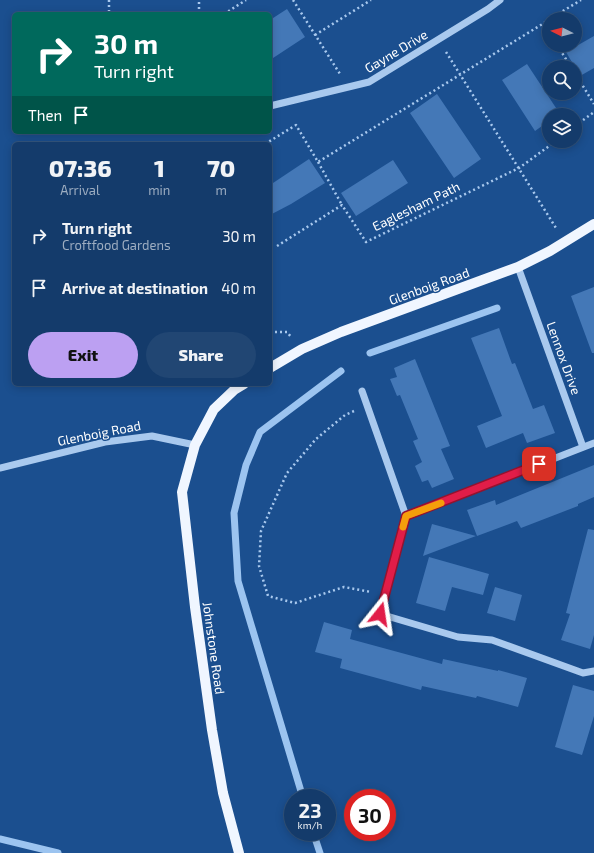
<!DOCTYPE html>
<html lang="en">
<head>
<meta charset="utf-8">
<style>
  :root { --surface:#143b6b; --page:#214673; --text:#f1f3f6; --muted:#9dadc1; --line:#33557e; --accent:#bca0f2 }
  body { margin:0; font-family:"Exo 2",sans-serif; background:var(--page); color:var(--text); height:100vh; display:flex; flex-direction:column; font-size:15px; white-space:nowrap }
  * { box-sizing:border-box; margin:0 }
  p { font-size:13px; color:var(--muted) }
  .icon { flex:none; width:22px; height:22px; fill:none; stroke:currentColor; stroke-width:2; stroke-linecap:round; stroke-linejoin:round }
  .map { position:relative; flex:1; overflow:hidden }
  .side { position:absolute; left:12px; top:142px; width:260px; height:244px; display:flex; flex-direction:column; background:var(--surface); border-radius:6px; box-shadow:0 2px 10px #0003,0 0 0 1px var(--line) }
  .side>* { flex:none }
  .guide { position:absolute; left:12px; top:12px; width:260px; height:122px; border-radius:6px; box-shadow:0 2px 10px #0003,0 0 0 1px var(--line); background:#00695c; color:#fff; overflow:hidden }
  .needle { width:26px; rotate:276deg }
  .fabs { position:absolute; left:542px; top:12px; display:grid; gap:8px }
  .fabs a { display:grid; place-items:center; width:40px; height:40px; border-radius:50%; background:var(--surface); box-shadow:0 2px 10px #0003,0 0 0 1px var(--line); font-size:20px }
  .speed { position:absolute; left:284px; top:789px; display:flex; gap:8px; font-size:20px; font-weight:700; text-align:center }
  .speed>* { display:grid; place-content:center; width:52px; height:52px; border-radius:50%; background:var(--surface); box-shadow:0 2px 10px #0003,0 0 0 1px var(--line); line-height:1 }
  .speed small { font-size:10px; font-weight:400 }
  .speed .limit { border:6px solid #d22; background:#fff; color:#111 }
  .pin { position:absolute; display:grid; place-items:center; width:34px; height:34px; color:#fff; margin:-17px; border-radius:8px; box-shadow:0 2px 6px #0006 }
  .me { position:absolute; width:44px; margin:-22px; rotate:15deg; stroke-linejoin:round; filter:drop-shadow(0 0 3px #0008) }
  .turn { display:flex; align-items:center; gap:14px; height:84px; padding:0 16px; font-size:18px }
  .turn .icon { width:52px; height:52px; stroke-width:2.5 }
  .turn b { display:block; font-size:28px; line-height:34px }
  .then { display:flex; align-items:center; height:38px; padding:0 16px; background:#0003; gap:8px; font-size:15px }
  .eta { display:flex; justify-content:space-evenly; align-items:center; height:68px; text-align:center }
  .eta b { font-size:24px; font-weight:800; line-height:28px }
  .primary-button { display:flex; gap:8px; margin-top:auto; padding:8px 16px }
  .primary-button a { flex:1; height:46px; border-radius:24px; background:var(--accent); color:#111; font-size:16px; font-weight:800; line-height:46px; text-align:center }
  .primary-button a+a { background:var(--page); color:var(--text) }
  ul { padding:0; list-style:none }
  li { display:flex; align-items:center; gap:12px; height:52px; padding:0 16px }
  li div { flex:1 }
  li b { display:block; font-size:15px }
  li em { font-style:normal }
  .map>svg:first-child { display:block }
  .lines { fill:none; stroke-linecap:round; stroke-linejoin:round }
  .stream { stroke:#9cc4f0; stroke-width:7 }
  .building { fill:#4478b7 }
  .path { stroke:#a9c9ee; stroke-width:2.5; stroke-dasharray:2 3; stroke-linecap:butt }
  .minor { stroke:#a9c9ee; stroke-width:7 }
  .major { stroke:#f0f6ff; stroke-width:10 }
  .route-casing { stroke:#92132f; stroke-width:10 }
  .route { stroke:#e11d48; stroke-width:7 }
  .slow { stroke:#f59e0b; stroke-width:7 }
  .labels { text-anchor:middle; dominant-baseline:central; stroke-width:3; stroke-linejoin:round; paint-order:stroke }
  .street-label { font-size:13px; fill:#fff; stroke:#1b4f8f }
</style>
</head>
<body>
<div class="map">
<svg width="594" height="853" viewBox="0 0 594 853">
  <rect width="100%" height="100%" fill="#1b4f8f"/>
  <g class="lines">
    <!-- stream -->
    <path class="stream" d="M370,353L497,308
      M303,798L238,581L234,513L246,465L260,432L341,371
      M313,832L320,853
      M0,839L58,853"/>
  </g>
  <!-- building -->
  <path class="building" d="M287,9L305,37L270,60V20Z
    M594,36V68L580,76L566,52Z
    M527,64L560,114L549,115V121L535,131L502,80Z
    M437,94L481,159L454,178L410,113Z
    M309,159L325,183L291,204L270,215V185Z
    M393,160L408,183L356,216L341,193Z
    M594,287V353H592L571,296Z
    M499,328L512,364L515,363L533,409L544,405L555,433L527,443L523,433L486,448L477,426L502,416L471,338Z
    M415,359L450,446L441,449L454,479L432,488L428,480L422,482L415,466L422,462L413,441L418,439L400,395L397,396L390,379L397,377L394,368Z
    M594,465V497L578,504V506L521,528L517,521L477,536L467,510L495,500L496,505Z
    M432,524L476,536L423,556Z
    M588,529L594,530V635L590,649L561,640L570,614L566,613Z
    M429,557L489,574L483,595L452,587L445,611L416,603Z
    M495,587L522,595L515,621L487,613Z
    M324,622L352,630L350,639L442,664L443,659L498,671V670L527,678L518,707L477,696L476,698L422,686L421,690L340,668L342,659L315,652Z
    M573,685L594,691V716L582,755L555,747Z"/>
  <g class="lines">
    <!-- path -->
    <path class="path" d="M109,0V14
      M293,0L340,74
      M199,14V0
      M224,14L246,0
      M550,19L581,0
      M544,23L549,31
      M315,35L371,0
      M557,45L571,67
      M446,52L556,228
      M575,73L594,104
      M575,126L594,112
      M196,143L197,144
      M265,144L296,125L318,162L549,20
      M318,162L342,205
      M277,246L342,205L366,242L519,168L556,141
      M270,332H287L291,337
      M354,411L345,415L316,439L287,473L261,531L259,566L268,596L295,603L344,587L371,592"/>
    <!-- minor -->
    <path class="minor" d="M270,106L369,82L488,9L500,0
      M518,267L583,447
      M362,391L406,516
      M594,443L406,516L380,614L458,637L492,640L583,673L594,671
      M0,468L105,442L152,436L195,445"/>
    <!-- major -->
    <path class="major" d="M270,368L302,349L341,332L518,267L550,251L594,224
      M239,853L223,793L212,730L195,607L182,492L195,445L214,409L234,390L244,384"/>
  </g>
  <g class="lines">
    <!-- route casing -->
    <g class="route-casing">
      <path id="route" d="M380,614L406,516L539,464"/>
    </g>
    <!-- route -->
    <use href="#route" class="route"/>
    <!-- slow -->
    <path class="slow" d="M403,527L406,516L441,503"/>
  </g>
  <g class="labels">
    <!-- street labels -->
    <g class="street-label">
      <text transform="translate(396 51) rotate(-31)">Gayne Drive</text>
      <text transform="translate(416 206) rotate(-26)">Eaglesham Path</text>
      <text transform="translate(429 286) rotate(-20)">Glenboig Road</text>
      <text transform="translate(564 358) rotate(70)">Lennox Drive</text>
      <text transform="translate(99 433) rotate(-11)">Glenboig Road</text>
      <text transform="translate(214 648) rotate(82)">Johnstone Road</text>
    </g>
  </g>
</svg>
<div class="fabs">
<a><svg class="needle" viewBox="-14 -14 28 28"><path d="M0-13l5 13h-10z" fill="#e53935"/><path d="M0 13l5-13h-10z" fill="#9dadc1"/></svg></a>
<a><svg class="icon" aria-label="search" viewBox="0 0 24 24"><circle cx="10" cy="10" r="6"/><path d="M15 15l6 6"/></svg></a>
<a><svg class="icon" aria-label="layers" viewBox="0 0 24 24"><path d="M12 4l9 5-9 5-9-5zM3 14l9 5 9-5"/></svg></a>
</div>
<div class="speed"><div>23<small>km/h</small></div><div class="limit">30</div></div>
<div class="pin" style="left:539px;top:464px;background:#d93025"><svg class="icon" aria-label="arrive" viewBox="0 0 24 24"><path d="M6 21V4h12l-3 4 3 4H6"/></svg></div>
<svg class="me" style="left:380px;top:614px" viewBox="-20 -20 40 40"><path d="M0-17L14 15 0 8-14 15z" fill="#e11d48" stroke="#fff" stroke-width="4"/></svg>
<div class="guide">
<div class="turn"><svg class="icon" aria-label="right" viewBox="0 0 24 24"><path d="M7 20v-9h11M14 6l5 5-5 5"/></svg><div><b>30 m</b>Turn right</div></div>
<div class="then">Then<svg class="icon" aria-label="arrive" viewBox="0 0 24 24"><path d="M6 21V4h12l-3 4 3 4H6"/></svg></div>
</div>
<section class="side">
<div class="eta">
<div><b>07:36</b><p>Arrival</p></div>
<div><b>1</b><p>min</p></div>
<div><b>70</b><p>m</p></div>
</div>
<ul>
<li><svg class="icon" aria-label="right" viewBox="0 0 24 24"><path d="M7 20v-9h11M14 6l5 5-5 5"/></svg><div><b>Turn right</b><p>Croftfood Gardens</p></div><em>30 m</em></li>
<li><svg class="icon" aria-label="arrive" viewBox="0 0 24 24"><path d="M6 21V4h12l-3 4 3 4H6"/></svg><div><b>Arrive at destination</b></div><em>40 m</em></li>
</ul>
<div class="primary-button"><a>Exit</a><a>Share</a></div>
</section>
</div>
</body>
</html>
